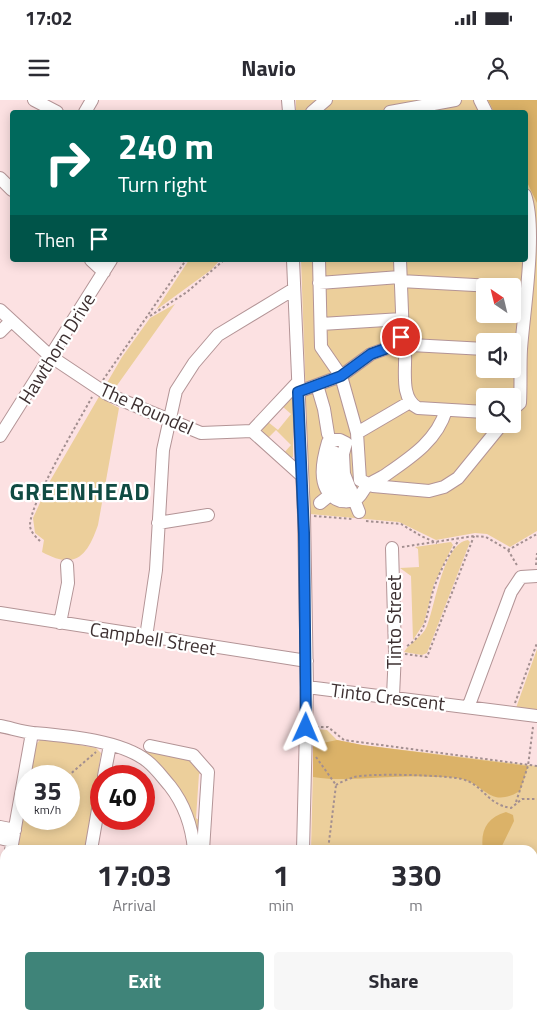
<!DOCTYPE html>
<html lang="en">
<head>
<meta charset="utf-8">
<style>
  :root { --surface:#fff; --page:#f7f7f7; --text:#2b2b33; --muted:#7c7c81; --accent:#3f8479 }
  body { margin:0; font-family:"Titillium Web",sans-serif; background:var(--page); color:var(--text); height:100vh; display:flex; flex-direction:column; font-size:19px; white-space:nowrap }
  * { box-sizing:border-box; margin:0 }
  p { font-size:16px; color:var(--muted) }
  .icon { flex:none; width:28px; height:28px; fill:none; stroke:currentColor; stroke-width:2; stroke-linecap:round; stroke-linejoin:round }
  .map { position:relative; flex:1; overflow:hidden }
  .side { position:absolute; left:0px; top:745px; width:538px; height:175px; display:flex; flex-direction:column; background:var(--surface); border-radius:15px 15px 0 0; box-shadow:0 2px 12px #0003 }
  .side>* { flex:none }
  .guide { position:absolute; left:10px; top:10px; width:518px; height:152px; border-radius:5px; box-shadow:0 2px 12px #0003; background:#00695c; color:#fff; overflow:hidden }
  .needle { width:32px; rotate:325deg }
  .tools { position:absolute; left:476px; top:178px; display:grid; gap:10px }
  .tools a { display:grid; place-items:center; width:45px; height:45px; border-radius:5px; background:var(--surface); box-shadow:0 2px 12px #0003; font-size:25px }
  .speed { position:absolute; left:15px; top:665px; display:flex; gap:10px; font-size:25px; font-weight:700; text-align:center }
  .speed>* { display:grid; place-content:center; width:65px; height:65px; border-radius:50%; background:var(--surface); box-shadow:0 2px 12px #0003; line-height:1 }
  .speed small { font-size:12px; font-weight:400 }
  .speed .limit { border:8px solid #d22; background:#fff; color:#111 }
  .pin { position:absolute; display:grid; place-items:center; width:42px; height:42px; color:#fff; margin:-21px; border:2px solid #fff; border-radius:50%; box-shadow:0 1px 5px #0007 }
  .me { position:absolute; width:55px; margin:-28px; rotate:1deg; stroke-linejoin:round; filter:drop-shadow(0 0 4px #0008) }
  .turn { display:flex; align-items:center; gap:18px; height:105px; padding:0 25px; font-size:22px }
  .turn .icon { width:65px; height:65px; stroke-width:2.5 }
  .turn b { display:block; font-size:35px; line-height:42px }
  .then { display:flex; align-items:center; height:48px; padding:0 25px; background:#0003; gap:10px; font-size:19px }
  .eta { display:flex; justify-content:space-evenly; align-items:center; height:85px; text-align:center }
  .eta b { font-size:30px; font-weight:700; line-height:35px }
  .cta { display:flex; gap:10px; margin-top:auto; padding:10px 25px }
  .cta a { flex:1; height:58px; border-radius:5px; background:var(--accent); color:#fff; font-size:20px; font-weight:700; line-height:58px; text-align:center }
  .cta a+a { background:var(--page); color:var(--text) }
  .status { display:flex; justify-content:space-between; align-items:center; height:35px; padding:0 25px; background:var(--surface); direction:ltr }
  .status svg { height:14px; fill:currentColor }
  header { display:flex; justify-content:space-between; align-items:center; height:65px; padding:0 25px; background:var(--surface); font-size:22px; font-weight:700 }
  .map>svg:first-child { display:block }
  .green { fill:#eccf9b; fill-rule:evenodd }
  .forest { fill:#dbb268 }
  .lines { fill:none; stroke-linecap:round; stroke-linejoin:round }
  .minor-casing { stroke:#b39496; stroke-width:14 }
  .path { stroke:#a38f90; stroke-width:2; stroke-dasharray:2.5 2.5; stroke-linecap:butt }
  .minor { stroke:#fff; stroke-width:12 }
  .route-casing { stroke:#114b97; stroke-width:12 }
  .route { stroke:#1a73e8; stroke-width:9 }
  .labels { text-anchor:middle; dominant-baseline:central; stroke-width:4.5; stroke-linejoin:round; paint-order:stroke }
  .street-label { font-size:19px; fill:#3d3031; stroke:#fff }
  .district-label { font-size:24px; font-weight:bold; letter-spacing:1px; fill:#104b43; stroke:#fff }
</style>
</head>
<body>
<div class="status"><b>17:02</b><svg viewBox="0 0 49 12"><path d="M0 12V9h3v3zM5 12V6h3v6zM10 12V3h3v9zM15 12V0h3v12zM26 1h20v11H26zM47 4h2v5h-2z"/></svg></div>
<header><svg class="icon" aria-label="menu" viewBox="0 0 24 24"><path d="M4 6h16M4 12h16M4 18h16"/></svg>Navio<svg class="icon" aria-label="person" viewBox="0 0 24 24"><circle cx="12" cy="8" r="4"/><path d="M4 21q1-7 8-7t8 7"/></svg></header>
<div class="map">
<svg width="537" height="920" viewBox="0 0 537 920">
  <rect width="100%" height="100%" fill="#fce1e2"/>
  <!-- green -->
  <path class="green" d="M296,0H537V431L510,447L487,434L475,433L436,440L399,422L310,414L301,160H525V12H296ZM485,186H512V214H485ZM485,241H512V269H485ZM485,296H512V324H485Z
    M189,160H220L211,170L156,210Z
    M175,204L113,291L108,302L119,308L98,425C87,457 75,470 42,452L44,440L35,433L33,418L50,381L122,257L150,218Z
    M289,297H293V357L288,358L283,354L291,345L276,330L267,339L262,330L268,322L278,330L291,314L282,306Z
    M468,440L470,442L427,553L422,555L404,552C410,542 422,538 427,526C435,507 443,443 468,440Z
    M451,442L453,445L434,484L424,523L413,540L411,476L400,468L419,467L418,449L415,447Z
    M537,549V610L516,608Z
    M314,629L327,630L337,640L362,645L537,666V920H302L303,915H532V750H311Z
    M42,638L96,648L101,653L86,750H18L26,699V719H69V676H30L35,645Z
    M147,649L170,657L173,654L192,657L201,673L199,674L196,718L200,721L199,734H198C189,699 173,676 145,652Z"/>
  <!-- forest -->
  <path class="forest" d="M488,0H537V103L525,78V12H494Z
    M337,640L362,645L528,666L520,691C490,709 486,685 462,679C453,677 443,677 435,677C394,674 352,683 313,677V645Z
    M506,712L513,715L514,721L500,750H483C480,731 487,717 506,712Z"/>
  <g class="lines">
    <!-- minor casing -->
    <g class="minor-casing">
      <path id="minor" d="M34,0L57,12
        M288,0L289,12
        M480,0L486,12
        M85,12L92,0
        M312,12L326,0
        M390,12L455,0
        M0,78L12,90
        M91,160L104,172
        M293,160L304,415L307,587L303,750
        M319,160L321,247L341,276L357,333L360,380L373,386L429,391L444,387L458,378L502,324
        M400,160L403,237
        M400,181L493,186
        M319,183L400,177
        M0,210L50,256L107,294L201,333L252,331
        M321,224L402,219
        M0,232L11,221
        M411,245L485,249
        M405,253C406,270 400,299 418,308L485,312
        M297,283L252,331L301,375
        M317,285L324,309L328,334
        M298,292L341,276L371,254L393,246
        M512,310L520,303C521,285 520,267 521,249C524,209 537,130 525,95
        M357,333L410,302
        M0,336L111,160
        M331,340H340L346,343L343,354L344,374L359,412
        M328,342C323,359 316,387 336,399C341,402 349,402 354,400C362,397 362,390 367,386C371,382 379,379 384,376C410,358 437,341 446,310
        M334,352L332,376L340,389L351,390
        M320,403L331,394
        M158,423L208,415
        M392,448L395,552L393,596
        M0,513L307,561
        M60,523L68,483L67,465
        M146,537L156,470L163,350L176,291L194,263L218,235L294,189
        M307,587L537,616
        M469,605L511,492L521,477L537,476
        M0,626C11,628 22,632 33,633C67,636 120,640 147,661C156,668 163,678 170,686C184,704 192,727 194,750
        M150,646L193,655L208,672L203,750
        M104,676L110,645
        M0,727L15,730
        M0,738L12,741
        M11,750L32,633
        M91,750L101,692
        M0,813L5,784
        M0,846L5,847
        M0,894L5,895
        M92,915L96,920
        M297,920V915"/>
    </g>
    <!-- path -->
    <path class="path" d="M150,216L187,192L224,160
      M103,280L186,160
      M314,416L352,419
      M366,421L401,424L421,436L437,443
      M40,441C36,437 30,432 30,425C30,403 79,321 92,297
      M402,447L474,436L486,437L508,450L537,434
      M508,450L518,467
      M536,465L537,453
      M407,546C429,533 427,506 435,485C441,469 449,454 459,440
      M405,554L427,557L474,436
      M515,603L537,543
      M316,627H328L344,640L537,666
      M316,657L336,685L328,750
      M68,676L96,652
      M336,685C341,682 348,679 354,677C370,673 446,675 462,679C484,685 486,704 511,708L522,699H537
      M516,702L528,666L533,627
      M537,818L533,847L537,862
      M532,895L537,885
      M312,915L313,920
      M388,920L389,915
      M511,920L516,915"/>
    <!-- minor -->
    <use href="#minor" class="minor"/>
  </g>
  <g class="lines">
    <!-- route casing -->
    <g class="route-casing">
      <path id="route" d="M306,628L304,433L298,292L341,276L371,254L393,246L394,242L401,237"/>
    </g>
    <!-- route -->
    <use href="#route" class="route"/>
  </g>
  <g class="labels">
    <!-- street labels -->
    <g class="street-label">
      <text transform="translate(56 248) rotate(-58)">Hawthorn Drive</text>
      <text transform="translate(147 308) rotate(24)">The Roundel</text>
      <text transform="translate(393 522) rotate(-90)">Tinto Street</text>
      <text transform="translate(153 538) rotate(9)">Campbell Street</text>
      <text transform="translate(388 596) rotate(7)">Tinto Crescent</text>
    </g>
    <!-- district labels -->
    <g class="district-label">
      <text x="80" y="391">GREENHEAD</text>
    </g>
  </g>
</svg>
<div class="tools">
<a><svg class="needle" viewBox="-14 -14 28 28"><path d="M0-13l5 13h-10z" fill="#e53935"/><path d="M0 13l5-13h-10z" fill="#7c7c81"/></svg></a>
<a><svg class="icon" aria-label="sound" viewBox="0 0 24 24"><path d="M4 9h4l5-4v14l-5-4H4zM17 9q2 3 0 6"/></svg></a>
<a><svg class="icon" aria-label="search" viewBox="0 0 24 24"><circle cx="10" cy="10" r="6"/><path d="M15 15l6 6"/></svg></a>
</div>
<div class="speed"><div>35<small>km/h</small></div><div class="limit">40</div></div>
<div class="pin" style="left:401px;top:237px;background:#d93025"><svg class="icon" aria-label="arrive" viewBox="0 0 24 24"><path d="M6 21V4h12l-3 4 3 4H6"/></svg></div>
<svg class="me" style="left:306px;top:628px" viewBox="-20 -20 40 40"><path d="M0-17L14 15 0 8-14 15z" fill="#1a73e8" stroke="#fff" stroke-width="4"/></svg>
<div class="guide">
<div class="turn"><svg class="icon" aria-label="right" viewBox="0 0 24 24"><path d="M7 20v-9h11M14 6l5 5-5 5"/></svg><div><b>240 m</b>Turn right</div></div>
<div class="then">Then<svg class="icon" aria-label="arrive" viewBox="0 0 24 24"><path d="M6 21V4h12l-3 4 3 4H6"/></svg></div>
</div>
<section class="side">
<div class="eta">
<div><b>17:03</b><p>Arrival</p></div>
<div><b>1</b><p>min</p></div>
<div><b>330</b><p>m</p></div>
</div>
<div class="cta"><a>Exit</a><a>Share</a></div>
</section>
</div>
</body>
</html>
